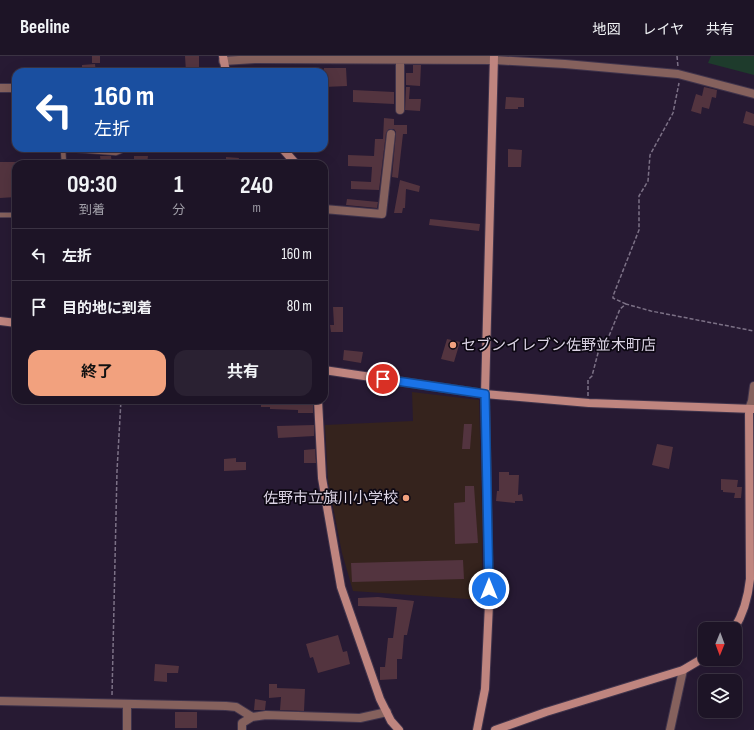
<!DOCTYPE html>
<html lang="ja">
<head>
<meta charset="utf-8">
<style>
  :root { --surface:#1d1426; --page:#2a2132; --text:#f1f3f6; --muted:#a09ea7; --line:#3b3343; --accent:#f2a17e }
  body { margin:0; font-family:"Sofia Sans Condensed","Noto Sans JP",sans-serif; background:var(--page); color:var(--text); height:100vh; display:flex; flex-direction:column; font-size:15px; white-space:nowrap }
  * { box-sizing:border-box; margin:0 }
  p { font-size:13px; color:var(--muted) }
  .icon { flex:none; width:22px; height:22px; fill:none; stroke:currentColor; stroke-width:2; stroke-linecap:round; stroke-linejoin:round }
  .map { position:relative; flex:1; overflow:hidden }
  .details { position:absolute; left:12px; top:104px; width:316px; height:244px; display:flex; flex-direction:column; background:var(--surface); border-radius:12px; box-shadow:0 4px 16px #0002,0 0 0 1px var(--line) }
  .details>* { flex:none }
  .banner { position:absolute; left:12px; top:12px; width:316px; height:84px; border-radius:12px; box-shadow:0 4px 16px #0002,0 0 0 1px var(--line); background:#1a4fa0; color:#fff; overflow:hidden }
  .needle { width:26px; rotate:181deg }
  .tools { position:absolute; left:698px; top:566px; display:grid; gap:8px }
  .tools a { display:grid; place-items:center; width:44px; height:44px; border-radius:8px; background:var(--surface); box-shadow:0 4px 16px #0002,0 0 0 1px var(--line); font-size:20px }
  .pin { position:absolute; display:grid; place-items:center; width:34px; height:34px; color:#fff; margin:-17px; border:2px solid #fff; border-radius:50%; box-shadow:0 1px 4px #0007 }
  .me { position:absolute; width:44px; margin:-22px; rotate:0deg; stroke-linejoin:round; filter:drop-shadow(0 0 3px #0008) }
  .turn { display:flex; align-items:center; gap:14px; height:84px; padding:0 16px; font-size:18px }
  .turn .icon { width:52px; height:52px; stroke-width:2.5 }
  .turn b { display:block; font-size:28px; line-height:34px }
  .eta { display:flex; justify-content:space-evenly; align-items:center; height:68px; text-align:center }
  .eta b { font-size:24px; font-weight:700; line-height:28px }
  .button { display:flex; gap:8px; margin-top:auto; padding:8px 16px }
  .button a { flex:1; height:46px; border-radius:12px; background:var(--accent); color:#111; font-size:16px; font-weight:700; line-height:46px; text-align:center }
  .button a+a { background:var(--page); color:var(--text) }
  ul { padding:0; list-style:none }
  li { display:flex; align-items:center; gap:12px; height:52px; padding:0 16px; border-top:1px solid var(--line) }
  li div { flex:1 }
  li b { display:block; font-size:15px }
  li em { font-style:normal }
  header { display:flex; align-items:center; gap:24px; box-sizing:border-box; height:56px; padding:0 20px; background:var(--surface); border-bottom:1px solid var(--line) }
  header strong { font-size:19px }
  nav { display:flex; gap:22px; margin-inline-start:auto; font-size:14px }
  .map>svg:first-child { display:block }
  .education { fill:#35231d }
  .green { fill:#1e3b2c }
  .building { fill:#53343f }
  .lines { fill:none; stroke-linecap:round; stroke-linejoin:round }
  .lane-casing { stroke:#40344c; stroke-width:6 }
  .street-casing { stroke:#40344c; stroke-width:10 }
  .secondary-casing { stroke:#40344c; stroke-width:10 }
  .path { stroke:#7c7186; stroke-width:1.5; stroke-dasharray:4 2; stroke-linecap:butt }
  .lane { stroke:#85615d; stroke-width:4.5 }
  .street { stroke:#85615d; stroke-width:8 }
  .secondary { stroke:#bf857f; stroke-width:8 }
  .route-casing { stroke:#114b97; stroke-width:10 }
  .route { stroke:#1a73e8; stroke-width:7 }
  .poi-dot { fill:#f2a17e; stroke:#0d0813; stroke-width:1.5 }
  .labels { text-anchor:middle; dominant-baseline:central; stroke-width:3.5; stroke-linejoin:round; paint-order:stroke }
  .poi-label { font-size:15px; fill:#dcd4e5; stroke:#0d0813; text-anchor:start }
</style>
</head>
<body>
<header>
<strong>Beeline</strong>
<nav><a>地図</a><a>レイヤ</a><a>共有</a></nav>
</header>
<div class="map">
<svg width="754" height="674" viewBox="0 0 754 674">
  <rect width="100%" height="100%" fill="#271a33"/>
  <!-- education -->
  <path class="education" d="M412,336L479,344L482,459V544L353,535L342,497L328,425L325,369L413,365Z"/>
  <!-- green -->
  <path class="green" d="M711,0H754V19L708,7Z"/>
  <!-- building -->
  <path class="building" d="M92,0H100V7H92Z
    M185,0H199V16H186Z
    M95,8L96,16H82V9Z
    M413,9H421L420,30L406,29V17H413Z
    M324,12H346L347,30L324,31Z
    M406,31H410L409,43H421L420,55L405,54Z
    M704,31L717,34L716,42L712,41L709,53L702,51L701,58L691,55L696,38L702,40Z
    M353,34L394,36V48L353,46Z
    M506,41L524,42V51H518V53H505Z
    M746,55L754,58V70L743,67Z
    M384,62L394,63V69H407V78H403L398,122L392,121L396,76L394,73H389L386,77L379,134L351,133V125L371,126L372,111L348,110V99L374,100L375,83H383Z
    M508,93L522,94L521,111H508Z
    M100,100H111L112,108H101Z
    M134,100H148L147,108H134Z
    M226,101L239,102L238,108H226Z
    M0,106H16V141L0,142Z
    M400,124L420,130L419,136L406,133L405,152H403L402,157H394Z
    M347,143L378,146L377,152L346,149Z
    M430,163L480,168L479,175L429,169Z
    M333,251H343V276H331L330,269H334Z
    M447,283L460,286L454,306L441,303Z
    M344,294L363,296L361,307L343,304Z
    M261,344L313,347V357H298V354L270,353V351H261Z
    M464,368H472L470,393H462Z
    M314,369V380L278,382L277,370Z
    M657,388L673,391L669,413L652,409Z
    M315,393L316,407H304V394Z
    M236,402V406H246V414L224,415V403Z
    M499,416H509V419H519L518,439L522,438L523,445H515V447L496,445L497,435H499Z
    M721,423L738,424L737,431H742L741,442H734L735,437L723,436V434H721Z
    M465,430H474L478,487L455,488L454,447L465,446Z
    M463,504L464,523L352,526L351,507Z
    M378,541L414,545L407,579H404L402,603H397V623L380,624V611H385L388,582H393L397,551L358,550V542Z
    M338,579L343,596L347,595L350,608L318,617L313,601L310,602L306,588Z
    M155,608L179,610L178,617H167V626L154,625Z
    M269,628H277V632L305,633L304,655L280,654L281,641L269,642Z
    M255,643L266,645L265,654H254Z
    M175,656H197V672H175Z"/>
  <g class="lines">
    <!-- lane casing -->
    <g class="lane-casing">
      <path id="lane" d="M64,108L63,93L116,97L121,95V92
        M0,159H16"/>
    </g>
    <!-- street casing -->
    <g class="street-casing">
      <path id="street" d="M400,4V54
        M223,5L255,3L494,4L565,8L678,18L754,38
        M0,32H16
        M324,153L382,158L391,78
        M749,353L752,345L754,330
        M0,645L226,650L236,651L252,661
        M127,649V674
        M242,674V667L252,661L266,659L360,662L387,656
        M670,674L683,614"/>
    </g>
    <!-- secondary casing -->
    <g class="secondary-casing">
      <path id="secondary" d="M223,0L226,16
        M282,92L296,108
        M0,265L16,267
        M324,314L485,338L589,347L754,353
        M318,344L322,422L341,531L380,643L391,665L399,674
        M734,573C744,557 748,542 750,523L749,353
        M477,674L485,633L489,548L485,338L494,0
        M495,674L546,656L683,614L705,601"/>
    </g>
    <!-- path -->
    <path class="path" d="M677,0L678,11
      M626,248L613,242V240L639,174V140L648,125L650,99L673,57L679,27
      M588,340V324L592,320L598,297L607,285L620,253L626,248L651,255L754,275
      M112,639L117,415L121,344"/>
    <!-- lane -->
    <use href="#lane" class="lane"/>
    <!-- street -->
    <use href="#street" class="street"/>
    <!-- secondary -->
    <use href="#secondary" class="secondary"/>
  </g>
  <g class="lines">
    <!-- route casing -->
    <g class="route-casing">
      <path id="route" d="M383,323L485,338L489,533"/>
    </g>
    <!-- route -->
    <use href="#route" class="route"/>
  </g>
  <!-- markers -->
  <g class="poi-dot">
    <circle cx="453" cy="289" r="4"/>
    <circle cx="406" cy="442" r="4"/>
  </g>
  <g class="labels">
    <!-- poi labels -->
    <g class="poi-label">
      <text x="461" y="289">セブンイレブン佐野並木町店</text>
      <text x="398" y="442" text-anchor="end">佐野市立旗川小学校</text>
    </g>
  </g>
</svg>
<div class="tools">
<a><svg class="needle" viewBox="-14 -14 28 28"><path d="M0-13l5 13h-10z" fill="#e53935"/><path d="M0 13l5-13h-10z" fill="#a09ea7"/></svg></a>
<a><svg class="icon" aria-label="layers" viewBox="0 0 24 24"><path d="M12 4l9 5-9 5-9-5zM3 14l9 5 9-5"/></svg></a>
</div>
<div class="pin" style="left:383px;top:323px;background:#d93025"><svg class="icon" aria-label="arrive" viewBox="0 0 24 24"><path d="M6 21V4h12l-3 4 3 4H6"/></svg></div>
<svg class="me" style="left:489px;top:533px" viewBox="-20 -20 40 40"><circle r="17" fill="#1a73e8" stroke="#fff" stroke-width="3"/><path d="M0-11L8 9 0 5-8 9z" fill="#fff"/></svg>
<div class="banner">
<div class="turn"><svg class="icon" aria-label="left" viewBox="0 0 24 24"><path d="M17 20v-9H6M10 6l-5 5 5 5"/></svg><div><b>160 m</b>左折</div></div>
</div>
<section class="details">
<div class="eta">
<div><b>09:30</b><p>到着</p></div>
<div><b>1</b><p>分</p></div>
<div><b>240</b><p>m</p></div>
</div>
<ul>
<li><svg class="icon" aria-label="left" viewBox="0 0 24 24"><path d="M17 20v-9H6M10 6l-5 5 5 5"/></svg><div><b>左折</b></div><em>160 m</em></li>
<li><svg class="icon" aria-label="arrive" viewBox="0 0 24 24"><path d="M6 21V4h12l-3 4 3 4H6"/></svg><div><b>目的地に到着</b></div><em>80 m</em></li>
</ul>
<div class="button"><a>終了</a><a>共有</a></div>
</section>
</div>
</body>
</html>
